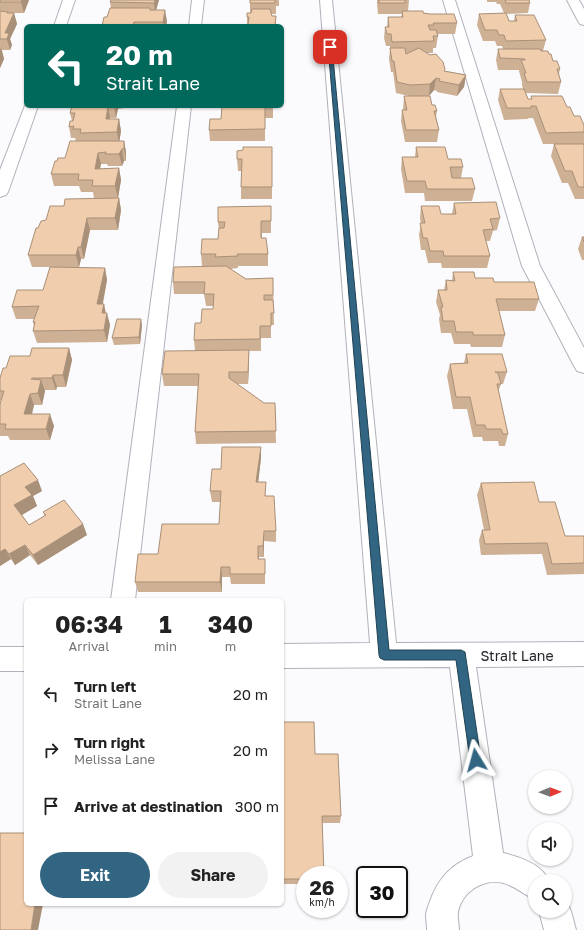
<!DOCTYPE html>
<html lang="en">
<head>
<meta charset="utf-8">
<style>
  :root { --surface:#fff; --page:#f2f2f2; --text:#222; --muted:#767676; --accent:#316582 }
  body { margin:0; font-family:"Golos Text",sans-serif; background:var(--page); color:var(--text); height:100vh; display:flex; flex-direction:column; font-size:15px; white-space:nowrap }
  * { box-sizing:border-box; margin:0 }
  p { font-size:13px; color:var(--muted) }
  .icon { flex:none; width:22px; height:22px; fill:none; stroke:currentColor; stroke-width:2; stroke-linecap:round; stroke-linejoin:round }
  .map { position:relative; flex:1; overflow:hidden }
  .sheet { position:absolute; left:24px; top:598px; width:260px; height:308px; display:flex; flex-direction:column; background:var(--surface); border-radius:6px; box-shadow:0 1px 3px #0004 }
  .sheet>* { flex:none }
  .hud { position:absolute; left:24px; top:24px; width:260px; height:84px; border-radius:6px; box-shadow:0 1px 3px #0004; background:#00695c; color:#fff; overflow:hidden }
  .needle { width:26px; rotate:89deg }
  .controls { position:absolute; left:528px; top:770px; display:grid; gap:8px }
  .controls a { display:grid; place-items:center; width:44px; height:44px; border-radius:50%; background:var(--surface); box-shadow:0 1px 3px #0004; font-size:20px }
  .speed { position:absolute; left:296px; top:866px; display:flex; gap:8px; font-size:20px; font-weight:700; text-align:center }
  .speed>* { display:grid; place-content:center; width:52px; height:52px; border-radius:50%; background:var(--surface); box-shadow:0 1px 3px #0004; line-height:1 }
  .speed small { font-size:10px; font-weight:400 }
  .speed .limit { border:2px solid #111; border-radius:6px; background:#fff; color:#111 }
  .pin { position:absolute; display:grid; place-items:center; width:34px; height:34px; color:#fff; margin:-17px; border-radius:8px; box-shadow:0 2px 6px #0006 }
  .me { position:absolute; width:44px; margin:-22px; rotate:352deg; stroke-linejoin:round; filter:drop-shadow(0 0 3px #0008) }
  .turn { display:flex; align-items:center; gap:14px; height:84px; padding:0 16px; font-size:18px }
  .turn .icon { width:52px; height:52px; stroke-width:2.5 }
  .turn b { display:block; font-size:28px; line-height:34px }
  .eta { display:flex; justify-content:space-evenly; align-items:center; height:68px; text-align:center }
  .eta b { font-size:24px; font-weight:700; line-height:28px }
  .cta { display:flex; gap:8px; margin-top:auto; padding:8px 16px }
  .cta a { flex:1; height:46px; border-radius:24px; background:var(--accent); color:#fff; font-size:16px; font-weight:700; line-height:46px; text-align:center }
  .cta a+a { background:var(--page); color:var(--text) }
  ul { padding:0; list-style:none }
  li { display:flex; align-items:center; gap:12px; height:56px; padding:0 16px }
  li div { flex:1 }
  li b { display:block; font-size:15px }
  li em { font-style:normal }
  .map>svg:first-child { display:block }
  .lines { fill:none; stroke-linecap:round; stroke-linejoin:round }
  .minor-casing { stroke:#b1b1bb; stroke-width:2 }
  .minor { fill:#fff; fill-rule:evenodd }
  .wall { fill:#ceb095 }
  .shaded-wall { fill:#a89079 }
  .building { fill:#f0cdad; stroke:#a89079 }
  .route { fill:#316582; stroke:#204254 }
  .labels { text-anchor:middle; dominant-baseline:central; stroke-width:3; stroke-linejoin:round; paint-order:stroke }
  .street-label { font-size:14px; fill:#27272b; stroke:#fbfbfd }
</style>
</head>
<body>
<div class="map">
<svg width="584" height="930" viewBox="0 0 584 930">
  <rect width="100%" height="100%" fill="#fbfbfd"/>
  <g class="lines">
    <!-- minor casing -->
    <g class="minor-casing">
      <path id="minor" d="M63,0H75L66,26H54Z
        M192,0H204L201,26H189Z
        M320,0H332L396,643L584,642V666L476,667L503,853C520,857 542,864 549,881H535V899C526,896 520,890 511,886C490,875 463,888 458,912C457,917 459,924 459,930H427C427,925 426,919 426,914C427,908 430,902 432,896C441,875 453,864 473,856L450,667L282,668V644L370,643Z
        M443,0H455L540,266L584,348V373L577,371L574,366L522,266Z
        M567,0H579L584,9V25L580,24L578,21Z
        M26,103V106H38L8,192L6,195L0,197V170Z
        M177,106H191L135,600H111Z
        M0,647H26V671H0Z
        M565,899L571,911L576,930H544L539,911H565Z"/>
    </g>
    <!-- minor -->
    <use href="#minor" class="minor"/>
  </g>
  <!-- wall -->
  <path class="wall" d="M0,0H29L24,13H8H14L17,24L10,39L12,45L10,50H2L4,59L0,68Z
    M111,0H159L156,10L167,21L166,26H102L107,17L111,8L110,2Z
    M250,0H279V6H276V14H272V16H276V26H241L247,25V17L250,13Z
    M377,0H409L408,11L423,13L457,23L455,34H437L438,36L436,48H433V53H426L445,71L466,75L464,87L457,96L437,92V91L434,90L429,96H409L396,93L393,72H391L389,59L390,49V46H386L384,38L385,27H387L388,17H401L402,14H378L377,4Z
    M487,0H529L530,3L528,13L506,14L509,21H514L515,15L546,40L543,51L549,54L553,61L560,69L559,74L561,82L558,94L526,93L528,99H531V96L567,107L574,116L584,125V144H543L533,118H529L528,119L504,120L498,100L500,89H523L522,85V82L519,71V70H498L496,60L498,49H503L502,46H497L495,41H483L477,25L479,14L504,13L500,4H497L496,2H487Z
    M404,96L432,105L437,111L436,117L439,130L437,142H405L401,121L402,110H403Z
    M72,106H125V108L118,109L116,118H110V119H119L121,131L119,141H124L126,152V161H124L122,166H108L107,164H101L100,169L119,168L121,180L118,198H119L121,210L118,230H90L84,259H81L79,267H54L105,268L107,280L103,304H104L106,313L110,325L107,342L37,343L33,331L34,326L33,322L34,319H16L12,307L43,290L50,267H32L28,255L38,228L64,206L94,198L93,192H81L79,186H54L51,174L57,161L65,158L76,141L75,138H71L69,127L72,121L70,113Z
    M214,106H273V118H265V141H210L209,130L221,119L222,107H214Z
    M554,144H584V199H575L568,183H562L551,156Z
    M416,147L448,159L463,167L461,178L475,189L472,201H425L424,193H405L401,169L402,157H415Z
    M243,150L272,159V199H241V171H238L237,159Z
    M454,203L500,218L497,230L493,231L490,241H486L490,256L487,268H442L441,263H428L425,250H421L419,235L421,223L420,218L421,206L441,214H452Z
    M271,206V233H262V238L268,254V266H238V268L230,269L246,279L273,278L274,325H271V338H261V351H249V362L248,384H237L264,403H275L276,443L196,444L195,432L198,386H164L162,374L195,351L194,340L201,323L213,309V306H206L204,294H174L173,282L216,266H202L201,254L218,239L219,233L218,222Z
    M582,237H584V260H582L578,249Z
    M453,272L475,278L494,282L539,299L535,311H499L505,335L502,347H471L470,344H454L451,333H441L439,319L440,315L436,302L438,290H444L446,280H452Z
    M142,325L140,344L114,345L112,338Z
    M69,348L72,360L66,387H57L56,390H45V391L42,405H34L32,414L54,426L50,440H10L8,436H0V404L1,401L0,400V378L6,368L30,356Z
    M466,354L507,372L503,384H501L498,392L508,434L505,446H499L498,441H483L482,437H473L467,409H453L447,376L450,364L464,363Z
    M261,447V458L258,482L266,496L276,531V542L264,541V557H259V559L265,569V584H231L230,577H222V592H138L135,582L158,554L219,524L221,502H212L210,491L221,469Z
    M0,476L42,491L33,496L37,506L22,515L29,525L45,516L43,512L87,535L38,565L30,555L15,565L11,559L0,566Z
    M481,483L539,502L565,536H584V574L547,575L542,554L481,555L479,540L482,530H484L477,495Z
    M282,722L315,754L341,816L340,823H322L305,875V884H282Z"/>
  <!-- shaded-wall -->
  <path class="shaded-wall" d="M22,0H29L24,13L21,2Z
    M155,0H159L155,14L154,3Z
    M165,10L167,21L166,26H164L163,22Z
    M8,12L10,21L14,13L17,24L10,39L12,45L10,50L5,33Z
    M1,48L4,59L0,68V50Z
    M466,75L464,87L457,96L459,85Z
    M436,78L434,90L429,96L430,84Z
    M114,106H117L118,109L116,118Z
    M108,107L110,118L108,131L106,119Z
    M119,119L121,131L119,144L117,132Z
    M124,141L126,152V161L124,149Z
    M122,149L124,161L122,166L119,154Z
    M98,153L101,164L97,181L95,169Z
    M119,168L121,180L118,198L115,186Z
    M119,198L121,210L118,230L115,218Z
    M87,218L90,230L84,259L81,247Z
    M78,247L81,259L79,267L76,255Z
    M105,268L107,280L100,316L97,304Z
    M104,304L106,316L102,313Z
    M107,313L110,325L107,342L104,330Z
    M141,319L142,325L140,344L139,337Z
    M69,348L72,360L66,387L63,375Z
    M249,350V362L248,384V372Z
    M53,375L57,387L56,390L52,378Z
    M41,380L45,391L42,405L38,393Z
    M30,394L34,405L29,426L24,414Z
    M50,414L54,426L50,440L46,429Z
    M261,447V458L257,493L256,482Z
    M38,480L42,491L33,496L37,506L20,516L14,505L25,487Z
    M83,524L87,535L38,565L33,555Z
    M264,531V557L263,546Z
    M25,545L30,555L15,565L9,554Z
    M5,549L11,559L0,566V552Z
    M221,567L222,577V592L220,582Z
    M35,904H43L38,930H31Z"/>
  <!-- building -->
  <path class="building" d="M0,0H22L21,2H0Z
    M111,0H155L154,3L110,2Z
    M250,0H275V3H250Z
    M379,0H405V3H379Z
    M505,0H529L530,3H506Z
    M110,8H150V10H165L163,22H134L133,26H102L104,17H107Z
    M252,9H270L272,16H276L275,26H241L242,25H248L249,17H247V13H251Z
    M0,11L8,12L7,13H14L5,33H9L7,39H0Z
    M402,11H423V13L430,14H454L457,23H433L434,25H428L430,30H436L438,36H433L434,41L392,42L391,34H387L385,27H389L388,17H403Z
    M506,13L509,21H517L515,15H534L546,40L506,41L504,35H499L497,30H485L479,14Z
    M390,48H405L406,54L419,48L430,55L436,54L443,62L445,69L444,71L466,75L459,85L439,81L440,79L436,78L430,84L410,85L397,82L394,61H392Z
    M498,49H540L541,51H548L549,54H551L553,61H557L560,69H557L561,82H527L524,73H526L521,60H525V59L500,58Z
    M500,89H524L528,99H532L531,96H562L567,107H570L574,116H580L584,125V132L546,133L536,106H531V108H507Z
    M404,96H430L432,105H435L437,111H434L439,130H406L402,110H407Z
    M72,106H114L108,107L106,119H119L117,132L80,133L81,129H73L74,126L69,127L70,121H73L75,113H70Z
    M222,106H273H265V129L209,130L210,119H221Z
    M70,141H124V149H122L119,154H105L106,152L98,153L95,169L119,168L115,186H92L93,180H78L79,174H51L55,161H57L58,158H65Z
    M554,144H584V187H578L572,171H565Z
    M243,147H272V187H241L242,159H237V151L243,150Z
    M416,147H445L448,159H461L463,167H450L452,178H472L475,189H427L425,181H407L402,157H418Z
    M119,198L115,218H87L81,247H78L76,255H28L36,228H38L41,221L46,220L50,206H64L65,199Z
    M496,202L500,218L490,219L493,229L483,230L490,256H444L443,251H430L427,238H423L420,223H425L421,206H439L441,214H456L454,203Z
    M271,206V221H261V238H266L268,254H237L238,256L215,257L216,254H201L202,239H218L219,228H224L225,222H218V207Z
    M582,237H584V242Z
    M226,266L246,279L273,278V295H264V300H273L274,313H271V326H260V339L194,340L195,323H201L202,309H213L214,294H204L205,282H173L174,267Z
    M50,267L105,268L97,304H104L102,313H107L104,330L33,331L35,322H33L39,306L12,307L17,290H43Z
    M453,272H474L475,278H493L494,282H534L539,299H496L505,335H473V332H456L454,321H443L441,307H443L438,290H447L446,280L455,281Z
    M117,319H141L139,337L112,338Z
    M32,348H69L63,375H53L52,378H32L31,379L41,380L38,393L30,394L24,414H50L46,429H5L6,424H0V404L4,391H0V378L3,368H6L10,356H30Z
    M249,350L248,372H229V378L264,403H275L276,431L195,432L199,374H162L165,351Z
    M466,354H502L507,372H495L498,373L501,384H497L508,434H503L501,429H486L485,425H476L470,397H456L450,364L468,363Z
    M222,447H261L256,482H266L265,496H274L276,531H264L263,546H258V559H265V574H230V567H221L220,582H135L138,554H158L162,524H219L221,491H210L212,469H221Z
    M24,463L38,480L25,487L32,495L14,505L29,525L46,515L43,512L64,500L83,524L33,555L25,545L9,554L5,549L0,552V476Z
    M534,482L539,502H555L565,536H584V563L552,564L547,543L485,544L482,530H490L481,483Z
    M282,722H314L315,754H338L341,816H322L324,875H305V879H282Z
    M0,833H26V904H35L31,930H0Z"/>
  <!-- route -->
  <path class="route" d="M328,46L332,47L389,650H461L465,652L481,760L480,765L476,766L471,765L470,760L456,660H384L380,658L379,655Z"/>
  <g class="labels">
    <!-- street labels -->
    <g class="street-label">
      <text x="517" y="655">Strait Lane</text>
    </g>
  </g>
</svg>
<div class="controls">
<a><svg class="needle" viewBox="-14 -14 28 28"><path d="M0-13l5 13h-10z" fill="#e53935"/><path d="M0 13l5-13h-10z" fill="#767676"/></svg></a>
<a><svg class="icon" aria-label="sound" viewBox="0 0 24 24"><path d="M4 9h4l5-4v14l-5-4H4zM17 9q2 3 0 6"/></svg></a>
<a><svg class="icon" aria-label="search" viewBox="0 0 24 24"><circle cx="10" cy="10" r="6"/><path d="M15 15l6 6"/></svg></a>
</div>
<div class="speed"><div>26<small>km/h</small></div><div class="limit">30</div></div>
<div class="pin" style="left:330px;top:47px;background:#d93025"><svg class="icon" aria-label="arrive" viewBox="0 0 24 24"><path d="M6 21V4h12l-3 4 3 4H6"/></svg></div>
<svg class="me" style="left:476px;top:760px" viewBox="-20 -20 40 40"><path d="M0-17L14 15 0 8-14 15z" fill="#316582" stroke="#fff" stroke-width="4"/></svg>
<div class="hud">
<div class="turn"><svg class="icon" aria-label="left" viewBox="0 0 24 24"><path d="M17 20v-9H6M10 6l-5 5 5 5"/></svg><div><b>20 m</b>Strait Lane</div></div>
</div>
<section class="sheet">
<div class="eta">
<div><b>06:34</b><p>Arrival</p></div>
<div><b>1</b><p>min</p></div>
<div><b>340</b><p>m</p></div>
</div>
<ul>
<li><svg class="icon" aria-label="left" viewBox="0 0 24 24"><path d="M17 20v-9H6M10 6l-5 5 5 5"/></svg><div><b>Turn left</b><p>Strait Lane</p></div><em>20 m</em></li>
<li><svg class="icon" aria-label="right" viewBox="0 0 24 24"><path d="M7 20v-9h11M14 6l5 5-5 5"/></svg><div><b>Turn right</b><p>Melissa Lane</p></div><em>20 m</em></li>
<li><svg class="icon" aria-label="arrive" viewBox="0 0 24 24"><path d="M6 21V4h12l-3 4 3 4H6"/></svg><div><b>Arrive at destination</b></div><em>300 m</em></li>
</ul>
<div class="cta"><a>Exit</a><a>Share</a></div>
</section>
</div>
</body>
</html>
